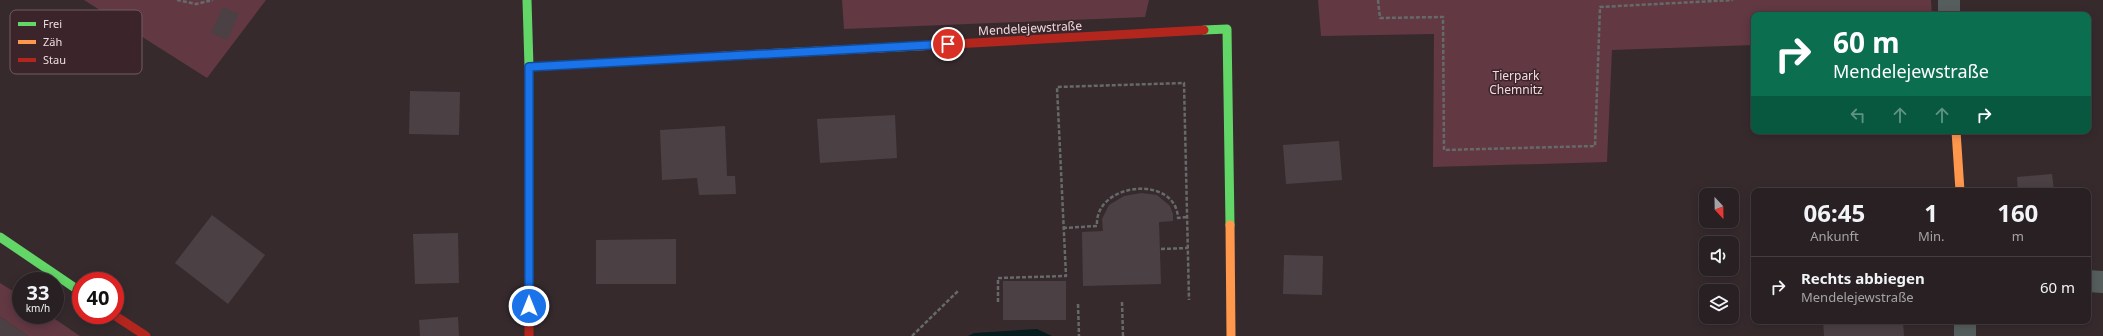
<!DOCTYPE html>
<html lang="de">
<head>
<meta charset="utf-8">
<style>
  :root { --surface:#282022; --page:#342d2f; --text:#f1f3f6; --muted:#a5a3a5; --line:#443e40 }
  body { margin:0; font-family:"Noto Sans",sans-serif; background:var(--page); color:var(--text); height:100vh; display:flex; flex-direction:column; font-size:15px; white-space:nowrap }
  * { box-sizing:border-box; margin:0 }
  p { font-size:13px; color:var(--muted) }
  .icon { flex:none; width:22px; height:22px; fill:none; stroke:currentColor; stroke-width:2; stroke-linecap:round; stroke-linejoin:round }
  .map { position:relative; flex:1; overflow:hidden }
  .drawer { position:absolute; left:1751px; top:188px; width:340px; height:136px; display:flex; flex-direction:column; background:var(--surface); border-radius:8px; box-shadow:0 2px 10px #0003,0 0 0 1px var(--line) }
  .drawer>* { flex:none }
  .banner { position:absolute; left:1751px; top:12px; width:340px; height:122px; border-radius:8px; box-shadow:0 2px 10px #0003,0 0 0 1px var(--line); background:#0b6e4f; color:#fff; overflow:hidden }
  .needle { width:26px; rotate:158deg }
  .fabs { position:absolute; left:1699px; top:188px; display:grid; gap:8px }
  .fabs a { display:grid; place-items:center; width:40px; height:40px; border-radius:8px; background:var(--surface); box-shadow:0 2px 10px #0003,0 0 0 1px var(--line); font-size:20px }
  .speed { position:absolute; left:12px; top:272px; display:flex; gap:8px; font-size:20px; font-weight:700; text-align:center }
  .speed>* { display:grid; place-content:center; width:52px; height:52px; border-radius:50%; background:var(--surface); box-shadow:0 2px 10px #0003,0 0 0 1px var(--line); line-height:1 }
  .speed small { font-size:10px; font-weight:400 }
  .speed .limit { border:6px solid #d22; background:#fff; color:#111 }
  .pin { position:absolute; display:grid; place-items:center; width:34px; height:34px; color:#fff; margin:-17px; border:2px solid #fff; border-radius:50%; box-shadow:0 1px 4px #0007 }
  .me { position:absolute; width:44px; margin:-22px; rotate:0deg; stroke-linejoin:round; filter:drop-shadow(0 0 3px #0008) }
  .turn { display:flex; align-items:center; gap:14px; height:84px; padding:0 16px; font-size:18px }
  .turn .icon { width:52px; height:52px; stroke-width:2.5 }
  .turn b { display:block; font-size:28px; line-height:34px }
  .lanes { display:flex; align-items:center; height:38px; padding:0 16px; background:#0003; justify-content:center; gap:20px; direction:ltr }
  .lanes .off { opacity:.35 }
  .eta { display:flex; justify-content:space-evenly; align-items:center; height:68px; text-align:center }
  .eta b { font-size:24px; font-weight:700; line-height:28px }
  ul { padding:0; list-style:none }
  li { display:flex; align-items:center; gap:12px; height:60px; padding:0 16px; border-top:1px solid var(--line) }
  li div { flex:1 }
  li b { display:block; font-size:15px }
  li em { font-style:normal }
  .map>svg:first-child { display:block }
  .green { fill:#623843 }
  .water { fill:#051e1d }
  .building { fill:#4b4144 }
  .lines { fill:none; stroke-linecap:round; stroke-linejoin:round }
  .path { stroke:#666a69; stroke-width:2.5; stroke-dasharray:4 2; stroke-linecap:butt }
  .street { stroke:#555e5d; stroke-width:22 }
  .fast { stroke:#63d668; stroke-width:9 }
  .slow { stroke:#ff974d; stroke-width:9 }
  .jam { stroke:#b3261e; stroke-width:9 }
  .route-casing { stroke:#114b97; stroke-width:10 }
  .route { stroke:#1a73e8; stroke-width:7 }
  .labels { text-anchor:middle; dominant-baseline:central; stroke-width:3; stroke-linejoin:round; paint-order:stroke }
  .street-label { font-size:12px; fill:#ecdcdf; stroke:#3b252a }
  .park-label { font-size:12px; fill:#f2dbdf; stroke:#3b252a }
  .key { fill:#3b252a; stroke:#705c60; stroke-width:1 }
  .key-label { font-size:11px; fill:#ecdcdf }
</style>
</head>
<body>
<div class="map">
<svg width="2103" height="336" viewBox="0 0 2103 336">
  <rect width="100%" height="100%" fill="#362a2d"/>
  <!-- green -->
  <path class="green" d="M84,0H266L207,78Z
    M842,0H1149L1145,17L844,29Z
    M1318,0H1931L1932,15H1754V45L1612,50L1607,162L1433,167L1434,34L1321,36Z
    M0,283L21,296V315H49L80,336H28L0,317Z"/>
  <!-- water -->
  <path class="water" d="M1037,329L1052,336H968L974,333Z"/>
  <!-- building -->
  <path class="building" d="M223,7L239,14L227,40L211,33Z
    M410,91L460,92L459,135L409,134Z
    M895,115L897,158L820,163L817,119Z
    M725,126L727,176H735L736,194L699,195L697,178L662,180L660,130Z
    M1339,141L1342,180L1286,184L1283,145Z
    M2052,174L2054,191H2018L2017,177Z
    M1141,193L1157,195L1170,206L1173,214V221L1159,222L1161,284L1083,286L1082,232L1103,231L1102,219L1109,205L1124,196Z
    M212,215L265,255L228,304L175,263Z
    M458,233L459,283L415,284L413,234Z
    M676,239V284H596V240Z
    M1284,255L1323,256L1322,295L1283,294Z
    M1003,281H1066V320H1003Z
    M0,317L28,336H0Z
    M458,317L459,336H420L419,320Z
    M1823,321H1903L1904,336H1824Z"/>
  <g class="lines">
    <!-- path -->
    <path class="path" d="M177,0L196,4L213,0
      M1378,0L1380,18L1443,17L1444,150L1595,146L1600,7L1733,0
      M1063,228L1097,226C1094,182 1176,174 1178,218L1187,217
      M1161,249L1188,248
      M998,302V278L1066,276L1057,87L1184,83L1189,300
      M1122,302L1123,336
      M1078,304L1079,336
      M912,336L959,290"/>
    <!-- street -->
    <path class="street" d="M1949,0V15
      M2088,281L2103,282
      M1965,336V321"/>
    <!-- fast -->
    <path class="fast" d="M527,0L529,67V266
      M1204,30L1227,29L1230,225
      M0,237L81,292"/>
    <!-- slow -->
    <path class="slow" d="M723,56L936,45
      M1956,131L1960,191
      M1230,225L1231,336"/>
    <!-- jam -->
    <path class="jam" d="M936,45L1204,30
      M529,67L723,56
      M529,266V336
      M114,315L146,336"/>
  </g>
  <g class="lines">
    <!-- route casing -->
    <g class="route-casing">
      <path id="route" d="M529,306V67L948,44"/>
    </g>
    <!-- route -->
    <use href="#route" class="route"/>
  </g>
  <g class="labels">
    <!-- street labels -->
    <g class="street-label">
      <text transform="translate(1030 28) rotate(-3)">Mendelejewstraße</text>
    </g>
    <!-- park labels -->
    <g class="park-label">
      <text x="1516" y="75">Tierpark<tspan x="1516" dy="14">Chemnitz</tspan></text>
    </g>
  </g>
  <!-- legend -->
  <rect x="10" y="10" width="132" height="64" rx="6" class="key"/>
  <rect x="18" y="22" width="18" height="4" fill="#63d668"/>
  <rect x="18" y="40" width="18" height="4" fill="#ff974d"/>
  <rect x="18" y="58" width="18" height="4" fill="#b3261e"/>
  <g class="key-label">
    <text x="43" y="28">Frei</text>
    <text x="43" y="46">Zäh</text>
    <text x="43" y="64">Stau</text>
  </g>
</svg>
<div class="fabs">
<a><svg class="needle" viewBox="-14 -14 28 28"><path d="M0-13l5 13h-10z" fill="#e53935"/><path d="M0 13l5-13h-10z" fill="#a5a3a5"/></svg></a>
<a><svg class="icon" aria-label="sound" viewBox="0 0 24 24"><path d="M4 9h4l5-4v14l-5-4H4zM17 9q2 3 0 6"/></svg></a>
<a><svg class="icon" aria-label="layers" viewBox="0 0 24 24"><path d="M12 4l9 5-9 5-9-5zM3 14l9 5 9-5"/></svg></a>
</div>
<div class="speed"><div>33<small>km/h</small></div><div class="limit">40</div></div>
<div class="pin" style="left:948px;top:44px;background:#d93025"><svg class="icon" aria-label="arrive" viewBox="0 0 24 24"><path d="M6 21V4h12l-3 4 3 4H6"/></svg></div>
<svg class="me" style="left:529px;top:306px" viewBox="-20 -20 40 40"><circle r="17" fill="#1a73e8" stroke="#fff" stroke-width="3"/><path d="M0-11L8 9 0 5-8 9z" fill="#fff"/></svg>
<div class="banner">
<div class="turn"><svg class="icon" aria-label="right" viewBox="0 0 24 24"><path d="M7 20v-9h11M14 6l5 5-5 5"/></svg><div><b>60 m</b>Mendelejewstraße</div></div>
<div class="lanes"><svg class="icon off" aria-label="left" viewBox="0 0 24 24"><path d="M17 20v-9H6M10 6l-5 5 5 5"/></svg><svg class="icon off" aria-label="ahead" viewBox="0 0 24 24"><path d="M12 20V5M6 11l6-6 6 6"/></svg><svg class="icon off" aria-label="ahead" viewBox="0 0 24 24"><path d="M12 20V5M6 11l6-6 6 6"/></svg><svg class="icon" aria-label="right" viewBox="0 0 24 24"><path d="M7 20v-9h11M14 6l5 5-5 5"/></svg></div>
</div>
<section class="drawer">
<div class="eta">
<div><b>06:45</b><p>Ankunft</p></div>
<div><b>1</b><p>Min.</p></div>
<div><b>160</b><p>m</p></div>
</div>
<ul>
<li><svg class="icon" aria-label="right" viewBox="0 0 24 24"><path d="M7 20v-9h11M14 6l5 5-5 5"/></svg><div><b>Rechts abbiegen</b><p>Mendelejewstraße</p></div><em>60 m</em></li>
</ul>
</section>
</div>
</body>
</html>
